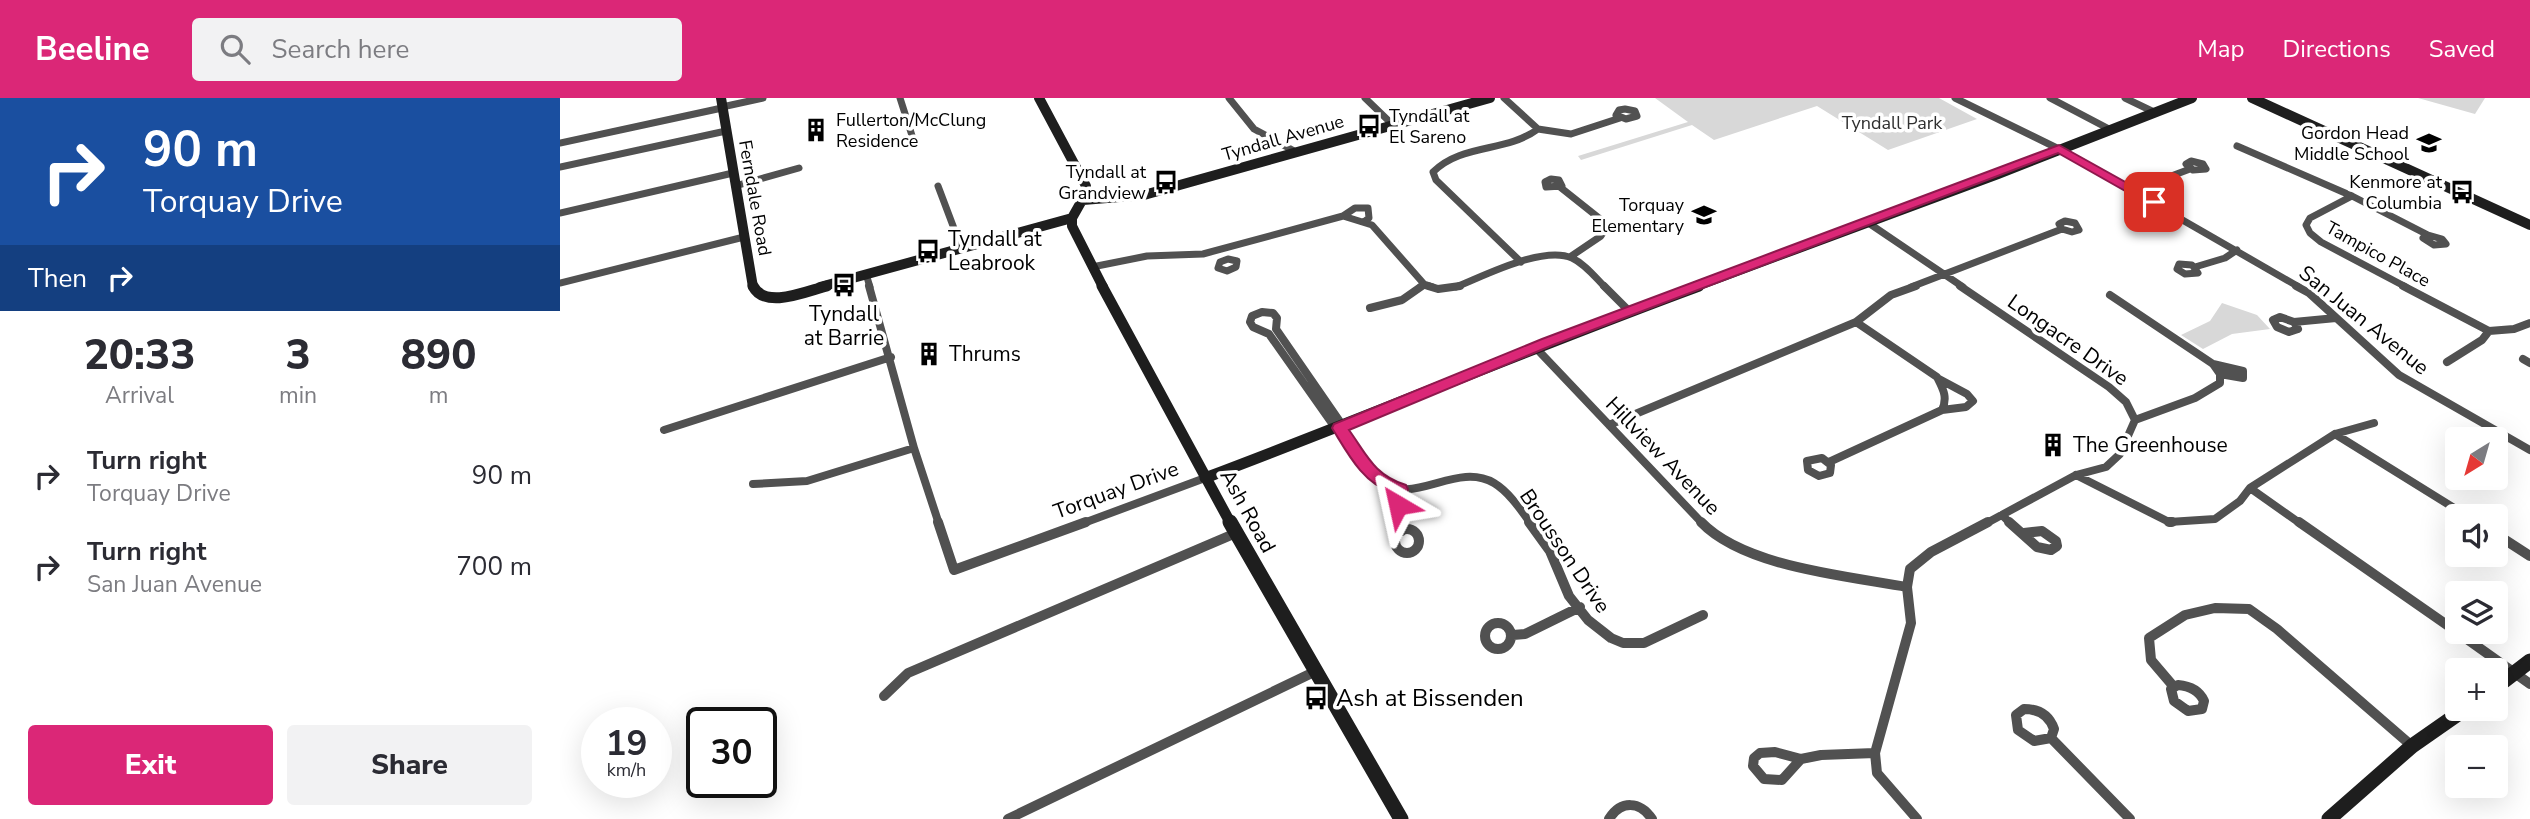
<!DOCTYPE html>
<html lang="en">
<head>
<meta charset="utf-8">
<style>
  :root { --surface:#fff; --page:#f2f2f3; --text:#2b2b33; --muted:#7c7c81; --accent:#db2777 }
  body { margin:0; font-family:"Nunito Sans",sans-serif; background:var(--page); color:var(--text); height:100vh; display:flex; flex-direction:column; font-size:26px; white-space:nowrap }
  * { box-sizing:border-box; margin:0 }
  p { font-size:23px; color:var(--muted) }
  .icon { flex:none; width:38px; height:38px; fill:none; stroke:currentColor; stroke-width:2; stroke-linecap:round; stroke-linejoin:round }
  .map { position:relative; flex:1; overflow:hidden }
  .details { display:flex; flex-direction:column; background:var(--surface); width:560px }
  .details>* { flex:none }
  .guide { background:#1a4fa0; color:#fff; overflow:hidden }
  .needle { width:46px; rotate:217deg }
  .fabs { position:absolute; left:1885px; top:329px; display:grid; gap:14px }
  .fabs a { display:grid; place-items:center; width:63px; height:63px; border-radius:7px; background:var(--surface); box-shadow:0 7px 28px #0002; font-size:35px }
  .speed { position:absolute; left:21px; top:609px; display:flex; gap:14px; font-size:35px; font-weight:700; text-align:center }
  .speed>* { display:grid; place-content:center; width:91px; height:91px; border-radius:50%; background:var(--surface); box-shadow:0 7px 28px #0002; line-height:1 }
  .speed small { font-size:18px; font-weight:400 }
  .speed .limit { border:4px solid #111; border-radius:10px; background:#fff; color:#111 }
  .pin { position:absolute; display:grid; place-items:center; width:60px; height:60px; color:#fff; margin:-30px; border-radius:14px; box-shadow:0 4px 10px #0006 }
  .me { position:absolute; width:77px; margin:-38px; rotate:324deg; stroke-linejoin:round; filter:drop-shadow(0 0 5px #0008) }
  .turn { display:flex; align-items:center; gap:24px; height:147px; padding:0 28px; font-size:32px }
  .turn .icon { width:91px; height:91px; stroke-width:2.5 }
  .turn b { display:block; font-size:49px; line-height:60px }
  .then { display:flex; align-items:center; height:66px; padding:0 28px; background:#0003; gap:14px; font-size:26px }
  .eta { display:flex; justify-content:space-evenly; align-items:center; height:119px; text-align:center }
  .eta b { font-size:42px; font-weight:800; line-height:49px }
  .button { display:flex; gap:14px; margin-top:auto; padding:14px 28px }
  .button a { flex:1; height:80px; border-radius:7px; background:var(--accent); color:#fff; font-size:28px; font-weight:800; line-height:80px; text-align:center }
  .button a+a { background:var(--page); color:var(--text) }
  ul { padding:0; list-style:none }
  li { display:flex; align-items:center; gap:21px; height:91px; padding:0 28px }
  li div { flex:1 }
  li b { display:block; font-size:26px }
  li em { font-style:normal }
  header { display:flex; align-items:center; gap:42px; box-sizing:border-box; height:98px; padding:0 35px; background:var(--accent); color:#fff }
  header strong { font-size:33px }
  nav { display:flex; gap:38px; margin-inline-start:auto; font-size:24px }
  .search { width:490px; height:63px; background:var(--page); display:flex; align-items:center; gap:18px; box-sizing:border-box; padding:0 24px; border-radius:7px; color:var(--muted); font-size:26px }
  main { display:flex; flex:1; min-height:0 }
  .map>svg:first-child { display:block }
  .green { fill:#d8d8d8 }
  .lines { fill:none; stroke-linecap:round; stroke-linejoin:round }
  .street-far2 { stroke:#515151; stroke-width:7 }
  .street-far1 { stroke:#515151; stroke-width:8 }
  .street { stroke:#515151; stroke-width:10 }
  .secondary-far2 { stroke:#1e1e1e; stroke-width:10 }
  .secondary-far1 { stroke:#1e1e1e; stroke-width:11 }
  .secondary { stroke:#1e1e1e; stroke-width:15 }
  .route { fill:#db2777; stroke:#8e194d; stroke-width:2 }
  .labels { text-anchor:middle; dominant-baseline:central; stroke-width:7; stroke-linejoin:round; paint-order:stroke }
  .far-poi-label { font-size:18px; fill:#000; stroke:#fff; text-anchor:end }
  .far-park-label { font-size:18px; fill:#2f2f2f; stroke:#fff }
  .far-street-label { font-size:18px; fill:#000; stroke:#fff }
  .poi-label { font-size:21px; fill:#000; stroke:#fff; text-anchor:start }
  .street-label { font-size:21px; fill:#000; stroke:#fff }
  .near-poi-label { font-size:24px; fill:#000; stroke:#fff; text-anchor:start }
</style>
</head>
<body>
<header>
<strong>Beeline</strong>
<div class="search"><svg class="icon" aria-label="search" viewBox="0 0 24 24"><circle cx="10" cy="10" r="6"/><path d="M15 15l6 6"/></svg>Search here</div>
<nav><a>Map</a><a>Directions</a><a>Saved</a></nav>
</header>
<main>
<section class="details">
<div class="guide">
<div class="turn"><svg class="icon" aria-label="right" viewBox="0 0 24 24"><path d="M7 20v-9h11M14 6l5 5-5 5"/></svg><div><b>90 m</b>Torquay Drive</div></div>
<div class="then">Then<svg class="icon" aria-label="right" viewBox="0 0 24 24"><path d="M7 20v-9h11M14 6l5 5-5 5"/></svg></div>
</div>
<div class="eta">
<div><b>20:33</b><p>Arrival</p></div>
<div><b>3</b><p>min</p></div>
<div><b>890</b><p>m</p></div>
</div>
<ul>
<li><svg class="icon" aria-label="right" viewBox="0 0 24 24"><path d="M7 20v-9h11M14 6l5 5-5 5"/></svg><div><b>Turn right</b><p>Torquay Drive</p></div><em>90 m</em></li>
<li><svg class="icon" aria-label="right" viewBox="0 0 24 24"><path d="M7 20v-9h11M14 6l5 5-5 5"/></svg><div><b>Turn right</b><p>San Juan Avenue</p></div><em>700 m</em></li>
</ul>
<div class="button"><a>Exit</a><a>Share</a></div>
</section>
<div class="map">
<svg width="1970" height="721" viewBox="0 0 1970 721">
  <rect width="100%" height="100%" fill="#fff"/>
  <!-- green -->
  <path class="green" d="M1095,0H1379L1417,21L1328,52L1257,8L1154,42L1132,27L1021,62L1018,58L1128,24Z
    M1858,0H1925L1915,16Z
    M1662,205L1697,217L1710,231L1672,236L1643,251L1621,237L1650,223Z"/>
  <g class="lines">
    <!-- street-far2 -->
    <path class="street-far2" d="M340,0L355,47
      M669,0L694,31L736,54
      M805,0L833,27
      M944,0L978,31C946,55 902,45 873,74L876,82L961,164
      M1395,0L1499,51L1739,189
      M1490,0L1551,32
      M1565,0L1594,14
      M162,9L203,0
      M1065,11L1075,13L1077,18L1066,21L1056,17L1059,12Z
      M978,31L1011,36L1060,20
      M0,45L162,10
      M1677,48L1792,98L1750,120L1746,127L1750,135L1761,144L1846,189
      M1631,63L1643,66L1646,71L1633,72L1626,66Z
      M0,69L166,33
      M991,81L999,82L1002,88L986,89L985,84Z
      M175,88L239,70
      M378,88L401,149
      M1000,89L1044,124L1046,130L1041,138L1010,159
      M1574,92L1630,71
      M1792,98L1868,137
      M0,115L173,75
      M783,118L795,110H808L809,120L805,123
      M1505,123L1515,125L1519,132L1512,134L1502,131L1499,126Z
      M1307,124L1403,189
      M1868,137L1882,141L1886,146L1874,147L1863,140Z
      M668,161L677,163L676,169L667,173L658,170L660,164Z
      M1619,166L1632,167L1638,175L1625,176L1617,171Z
      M532,169L587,158L643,156L783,118L812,127L864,186L873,189
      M1635,169L1665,160L1677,152
      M306,176L310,189
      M0,185L184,139
      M860,189L864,186
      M896,189C924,178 983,147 1012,160C1025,166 1035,179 1045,189
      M1351,189L1502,131"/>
    <!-- street-far1 -->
    <path class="street-far1" d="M309,188L354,350L379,426
      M868,188L878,191L900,188
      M1044,188L1070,214
      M1400,188L1549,289L1566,304L1575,322L1560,356L1546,369L1516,377L1425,426
      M1736,188L1749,195L1839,277L1970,352
      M1843,188L1929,233
      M1550,197L1653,266L1660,276V285L1635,300L1575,322
      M810,210L842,202L862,188
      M1720,219L1734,224L1738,231L1729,234L1717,229L1713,222Z
      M1734,224L1776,220
      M975,249L1143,426
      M1963,261L1970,265
      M1887,264L1922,242L1929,233L1954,231L1970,225
      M1653,266L1683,273V280L1660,276
      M1379,281L1407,296L1413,303L1406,309L1382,312
      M1049,327L1296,224L1331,197L1356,188
      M780,330C792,347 801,370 818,383C854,409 896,363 934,385C949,394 961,412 971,426
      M776,331L709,236L693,229L690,224L692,218L702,214L713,215L717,220L716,231L783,328
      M104,332L331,259
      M1775,336L1907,418
      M1262,360L1271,367L1270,375L1259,378L1248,372L1247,363Z
      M1269,364L1382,312C1388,299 1383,291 1377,279L1296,224
      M1516,377L1609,424L1655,421L1680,403L1690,390L1775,336L1814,325
      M193,386L247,383L354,350
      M1690,390L1741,426
      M840,391L838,407L841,426
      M1442,417L1451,426
      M521,426L645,380"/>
    <!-- street -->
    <path class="street" d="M378,424L394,472L526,424
      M841,424L842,433
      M969,424L990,453L1009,498L1028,522L1051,540L1063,545H1084L1143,517
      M1141,424C1184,469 1287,478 1347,489
      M1449,424L1477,449L1491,452L1497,448L1496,443L1482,433L1464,435
      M1609,424H1612
      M1739,424L1897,534
      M835 443a12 12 0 1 1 24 0a12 12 0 1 1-24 0Z
      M1936,436L1970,458
      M925 538a13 13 0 1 1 26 0a13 13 0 1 1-26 0Z
      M1897,534L1970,586
      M953,537L965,536L1020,509
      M1618,587C1630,588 1639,592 1644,603L1642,611L1628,613L1614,603L1611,591Z
      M1614,589L1591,562L1589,540L1625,517L1655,510L1689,511L1717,531L1852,648
      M324,598L348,575L676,435
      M1464,611C1479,611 1489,617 1494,631L1491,640L1474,643L1458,632L1456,617Z
      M1491,640L1570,721
      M1215,654L1241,661L1222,682L1204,681L1193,668L1194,660L1200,655Z
      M1241,661L1261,657L1315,655
      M448,721L754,574
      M1049,721C1061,702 1080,703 1092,721
      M1357,721L1317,675L1315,655L1351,525L1347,489L1350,471L1371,454L1428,424"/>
    <!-- secondary-far2 -->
    <path class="secondary-far2" d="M161,0L193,189
      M479,0L526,88L525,97L512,120
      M1692,0L1970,127
      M523,102L584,97L930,0
      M512,120V128L543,189
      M260,189L512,120
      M1134,189L1438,76L1632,0"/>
    <!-- secondary-far1 -->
    <path class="secondary-far1" d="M193,188C205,212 247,193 267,188
      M542,188L671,426
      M645,380C810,318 973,249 1139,188"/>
    <!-- secondary -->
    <path class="secondary" d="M670,424L841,721
      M1936,589L1970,563
      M1769,721L1852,648L1905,611"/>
  </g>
  <!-- route -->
  <path class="route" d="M1499,47L1601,104L1590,107L1498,55L993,247L789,332C807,357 814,377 846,387L848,391L846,407L838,413L830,407L832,394C803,386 787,354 772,330L774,326L982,241Z"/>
  <!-- icons -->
  <defs>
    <g id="bus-bare" transform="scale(1.89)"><path d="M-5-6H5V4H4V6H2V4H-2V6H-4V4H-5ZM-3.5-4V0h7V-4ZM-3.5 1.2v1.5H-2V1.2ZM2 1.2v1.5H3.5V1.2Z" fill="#000" stroke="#fff" stroke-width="2.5" paint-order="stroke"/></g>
    <g id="building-bare" transform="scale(1.89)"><path d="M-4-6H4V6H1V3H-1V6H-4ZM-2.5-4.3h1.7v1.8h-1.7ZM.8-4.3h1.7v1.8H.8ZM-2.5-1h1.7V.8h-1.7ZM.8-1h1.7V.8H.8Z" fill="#000" stroke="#fff" stroke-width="2.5" paint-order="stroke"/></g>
    <g id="school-bare" transform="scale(1.89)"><path d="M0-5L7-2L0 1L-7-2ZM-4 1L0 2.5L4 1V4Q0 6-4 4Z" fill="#000" stroke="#fff" stroke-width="2.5" paint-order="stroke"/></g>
  </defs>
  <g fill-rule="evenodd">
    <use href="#bus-bare" x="809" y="28"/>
    <use href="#building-bare" x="256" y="32"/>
    <use href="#school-bare" x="1869" y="45"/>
    <use href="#bus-bare" x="606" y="84"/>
    <use href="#bus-bare" x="1902" y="94"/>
    <use href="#school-bare" x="1144" y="117"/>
    <use href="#bus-bare" x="368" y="153"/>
    <use href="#bus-bare" x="284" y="187"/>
    <use href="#building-bare" x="369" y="256"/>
    <use href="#building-bare" x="1493" y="347"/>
    <use href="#bus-bare" x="756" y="600"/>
  </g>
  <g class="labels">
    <!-- far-poi labels -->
    <g class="far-poi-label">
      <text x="829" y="18" text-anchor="start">Tyndall at<tspan x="829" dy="21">El Sareno</tspan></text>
      <text x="276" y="22" text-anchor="start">Fullerton/McClung<tspan x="276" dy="21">Residence</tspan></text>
      <text x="1849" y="35">Gordon Head<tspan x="1849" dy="21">Middle School</tspan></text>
      <text x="586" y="74">Tyndall at<tspan x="586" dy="21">Grandview</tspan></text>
      <text x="1882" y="84">Kenmore at<tspan x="1882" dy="21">Columbia</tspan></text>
      <text x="1124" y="107">Torquay<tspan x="1124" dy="21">Elementary</tspan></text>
    </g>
    <!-- far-park labels -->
    <g class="far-park-label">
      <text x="1332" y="25">Tyndall Park</text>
    </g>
    <!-- far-street labels -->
    <g class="far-street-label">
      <text transform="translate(723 40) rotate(-16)">Tyndall Avenue</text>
      <text transform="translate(195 100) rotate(80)">Ferndale Road</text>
      <text transform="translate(1818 156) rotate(29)">Tampico Place</text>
    </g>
    <!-- poi labels -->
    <g class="poi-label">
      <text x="388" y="141">Tyndall at<tspan x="388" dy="24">Leabrook</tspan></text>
      <text x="284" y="216" text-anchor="middle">Tyndall<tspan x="284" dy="24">at Barrie</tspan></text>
      <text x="389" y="256">Thrums</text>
      <text x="1513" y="347">The Greenhouse</text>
    </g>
    <!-- street labels -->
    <g class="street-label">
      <text transform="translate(1804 222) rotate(39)">San Juan Avenue</text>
      <text transform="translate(1508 242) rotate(35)">Longacre Drive</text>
      <text transform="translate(1103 358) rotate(46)">Hillview Avenue</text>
      <text transform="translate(556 392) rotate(-20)">Torquay Drive</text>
      <text transform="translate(688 413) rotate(61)">Ash Road</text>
      <text transform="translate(1005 453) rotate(56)">Brousson Drive</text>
    </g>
    <!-- near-poi labels -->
    <g class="near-poi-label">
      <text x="776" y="600">Ash at Bissenden</text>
    </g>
  </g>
</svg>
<div class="fabs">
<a><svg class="needle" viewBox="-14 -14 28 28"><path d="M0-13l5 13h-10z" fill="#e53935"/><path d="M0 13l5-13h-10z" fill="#7c7c81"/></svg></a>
<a><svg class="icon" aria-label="sound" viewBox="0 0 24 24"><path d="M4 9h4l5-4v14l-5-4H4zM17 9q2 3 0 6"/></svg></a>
<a><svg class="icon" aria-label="layers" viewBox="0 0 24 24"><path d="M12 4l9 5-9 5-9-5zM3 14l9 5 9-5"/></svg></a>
<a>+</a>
<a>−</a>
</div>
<div class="speed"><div>19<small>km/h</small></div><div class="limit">30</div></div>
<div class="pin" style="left:1594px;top:104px;background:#d93025"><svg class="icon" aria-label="arrive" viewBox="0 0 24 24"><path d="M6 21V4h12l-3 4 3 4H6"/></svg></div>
<svg class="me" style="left:838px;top:407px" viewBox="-20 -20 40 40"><path d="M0-17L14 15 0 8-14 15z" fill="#db2777" stroke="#fff" stroke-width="4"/></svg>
</div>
</main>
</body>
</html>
